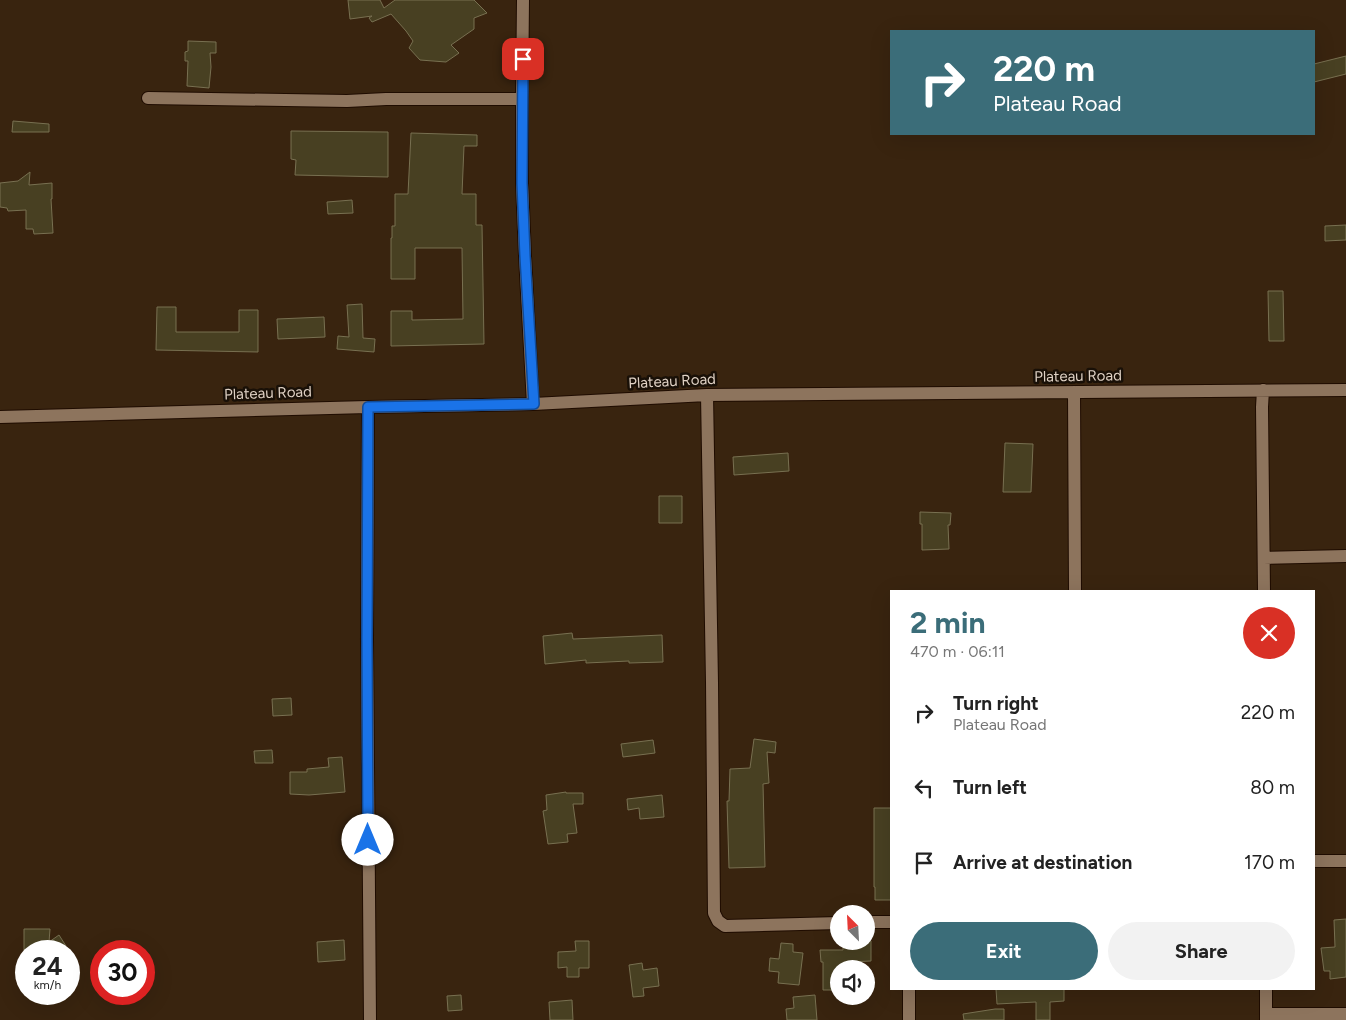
<!DOCTYPE html>
<html lang="en">
<head>
<meta charset="utf-8">
<style>
  :root { --surface:#fff; --page:#f2f2f2; --text:#222; --muted:#767676; --accent:#3b6d79 }
  body { margin:0; font-family:Figtree,sans-serif; background:var(--page); color:var(--text); height:100vh; display:flex; flex-direction:column; font-size:19px; white-space:nowrap }
  * { box-sizing:border-box; margin:0 }
  p { font-size:16px; color:var(--muted) }
  .icon { flex:none; width:28px; height:28px; fill:none; stroke:currentColor; stroke-width:2; stroke-linecap:round; stroke-linejoin:round }
  .map { position:relative; flex:1; overflow:hidden }
  .sheet { position:absolute; left:890px; top:590px; width:425px; height:400px; display:flex; flex-direction:column; background:var(--surface); border-radius:0px; box-shadow:0 5px 20px #0002 }
  .sheet>* { flex:none }
  .guide { position:absolute; left:890px; top:30px; width:425px; height:105px; border-radius:0px; box-shadow:0 5px 20px #0002; background:#3b6d79; color:#fff; overflow:hidden }
  .needle { width:32px; rotate:336deg }
  .buttons { position:absolute; left:830px; top:905px; display:grid; gap:10px }
  .buttons a { display:grid; place-items:center; width:45px; height:45px; border-radius:50%; background:var(--surface); box-shadow:0 5px 20px #0002; font-size:25px }
  .speed { position:absolute; left:15px; top:940px; display:flex; gap:10px; font-size:25px; font-weight:700; text-align:center }
  .speed>* { display:grid; place-content:center; width:65px; height:65px; border-radius:50%; background:var(--surface); box-shadow:0 5px 20px #0002; line-height:1 }
  .speed small { font-size:12px; font-weight:400 }
  .speed .limit { border:8px solid #d22; background:#fff; color:#111 }
  .pin { position:absolute; display:grid; place-items:center; width:42px; height:42px; color:#fff; margin:-21px; border-radius:10px; box-shadow:0 2px 8px #0006 }
  .me { position:absolute; width:55px; margin:-28px; rotate:0deg; stroke-linejoin:round; filter:drop-shadow(0 0 4px #0008) }
  .turn { display:flex; align-items:center; gap:18px; height:105px; padding:0 20px; font-size:22px }
  .turn .icon { width:65px; height:65px; stroke-width:2.5 }
  .turn b { display:block; font-size:35px; line-height:42px }
  .round { display:grid; place-items:center; flex:none; width:52px; height:52px; border-radius:26px; background:var(--page) }
  .head { display:flex; align-items:center; justify-content:space-between; height:85px; padding:0 20px }
  h1 { font-size:30px; font-weight:700; line-height:38px; color:var(--accent) }
  .primary-button { display:flex; gap:10px; margin-top:auto; padding:10px 20px }
  .primary-button a { flex:1; height:58px; border-radius:30px; background:var(--accent); color:#fff; font-size:20px; font-weight:700; line-height:58px; text-align:center }
  .primary-button a+a { background:var(--page); color:var(--text) }
  ul { padding:0; list-style:none }
  li { display:flex; align-items:center; gap:15px; height:75px; padding:0 20px }
  li div { flex:1 }
  li b { display:block; font-size:19px }
  li em { font-style:normal }
  .map>svg:first-child { display:block }
  .building { fill:#484022; stroke:#787051 }
  .lines { fill:none; stroke-linecap:round; stroke-linejoin:round }
  .minor-casing { stroke:#1f0c00; stroke-width:14 }
  .minor { stroke:#8d745d; stroke-width:12 }
  .route-casing { stroke:#114b97; stroke-width:12 }
  .route { stroke:#1a73e8; stroke-width:9 }
  .labels { text-anchor:middle; dominant-baseline:central; stroke-width:5; stroke-linejoin:round; paint-order:stroke }
  .street-label { font-size:15px; fill:#dfd1c4; stroke:#191007 }
</style>
</head>
<body>
<div class="map">
<svg width="1346" height="1020" viewBox="0 0 1346 1020">
  <rect width="100%" height="100%" fill="#39240f"/>
  <!-- building -->
  <path class="building" d="M348,0H380L384,8L395,0H474L487,13L474,18V29L451,45L459,53L446,62L420,60L409,48L413,41L406,31L391,14L372,22L369,18L372,16L350,19Z
    M188,41L216,42V53H210L211,67L209,88L187,86L188,61H185V52L188,51Z
    M1346,56V74L1314,82V64Z
    M13,121L49,124V132H12Z
    M291,131L388,132V177L295,175L296,160L291,159Z
    M411,133L477,135V146H464L462,194H476V225H482L484,344L391,346V311H412V320L463,319L462,248H415V279H391V238H392V226H395V194H408Z
    M30,172L29,185L52,183V199H51L53,233L34,234L33,229H26V210L8,211L7,208L0,207V183L18,181Z
    M352,200L353,213L328,214L327,202Z
    M1346,225V240L1325,241V226Z
    M1268,291H1283L1284,341H1269Z
    M362,304L363,338L375,339L374,352L337,349L338,336L349,337L347,305Z
    M157,307H176V332H239V310H258V352L156,350Z
    M324,317L325,337L278,339L277,319Z
    M1005,443L1033,444L1031,492H1003Z
    M788,453L789,471L734,475L733,457Z
    M659,496H682V523H659Z
    M920,512L951,513L950,525H948L949,549L922,550V524H920Z
    M572,633L573,639L662,635L663,662L629,663V661L586,663V660L545,664L543,636Z
    M291,698L292,715L273,716L272,699Z
    M754,739L776,742L775,753L767,752L769,783L763,784L765,867L729,868L727,801H729L730,769L750,768Z
    M653,740L655,753L623,757L621,744Z
    M272,750L273,763H255L254,751Z
    M342,757L345,792L309,795L290,794V772H307V769L329,767L328,758Z
    M566,792V793H583V804H573L577,833L567,834L568,842L548,844L543,811L547,810L546,795Z
    M662,795L664,817L640,819L639,808L628,810L627,799Z
    M874,808H891V900H875V887H874Z
    M1346,919V977L1330,979V971H1324L1321,948L1335,947L1334,920Z
    M24,929H50L49,942L59,935L66,946L57,951H24Z
    M344,940L345,960L318,962L317,942Z
    M575,941H589V968H579V977H567V967L558,968V952L576,951Z
    M871,941V961L849,962V969H839V990H823V962H821L820,950H843V942Z
    M781,943L793,944V952L803,953L799,985L778,983L779,972L769,971L770,958L779,959Z
    M642,963L643,970L657,968L659,986L643,988L644,996L633,997L629,965Z
    M996,989H1064V1001L1050,1002V1020H1036V1002L997,1004Z
    M461,995L462,1010L448,1011L447,996Z
    M815,995L817,1020H787L786,1009L794,1008L793,997Z
    M572,1000L573,1020H550L549,1002Z
    M995,1009H1004V1020H964L963,1014Z"/>
  <g class="lines">
    <!-- minor casing -->
    <g class="minor-casing">
      <path id="minor" d="M148,98L347,101L386,99H522V183L525,256L533,404
        M522,99L523,0
        M1263,390L1262,407L1264,591
        M1074,392L1075,591
        M707,395L712,682L714,913L718,921L725,926L839,923
        M368,407L367,640L370,1020
        M0,417L368,407L533,404L707,395L1346,390
        M1264,558L1346,556
        M1314,861H1346
        M866,922H891
        M909,989V1020
        M1266,1014H1346
        M1266,1020V989"/>
    </g>
    <!-- minor -->
    <use href="#minor" class="minor"/>
  </g>
  <g class="lines">
    <!-- route casing -->
    <g class="route-casing">
      <path id="route" d="M368,840L367,640L368,407L534,404L525,256L522,183L523,59"/>
    </g>
    <!-- route -->
    <use href="#route" class="route"/>
  </g>
  <g class="labels">
    <!-- street labels -->
    <g class="street-label">
      <text transform="translate(1078 376) rotate(-1)">Plateau Road</text>
      <text transform="translate(672 381) rotate(-3)">Plateau Road</text>
      <text transform="translate(268 393) rotate(-2)">Plateau Road</text>
    </g>
  </g>
</svg>
<div class="buttons">
<a><svg class="needle" viewBox="-14 -14 28 28"><path d="M0-13l5 13h-10z" fill="#e53935"/><path d="M0 13l5-13h-10z" fill="#767676"/></svg></a>
<a><svg class="icon" aria-label="sound" viewBox="0 0 24 24"><path d="M4 9h4l5-4v14l-5-4H4zM17 9q2 3 0 6"/></svg></a>
</div>
<div class="speed"><div>24<small>km/h</small></div><div class="limit">30</div></div>
<div class="pin" style="left:523px;top:59px;background:#d93025"><svg class="icon" aria-label="arrive" viewBox="0 0 24 24"><path d="M6 21V4h12l-3 4 3 4H6"/></svg></div>
<svg class="me" style="left:368px;top:840px" viewBox="-20 -20 40 40"><circle r="19" fill="#fff"/><path d="M0-13L10 11 0 6-10 11z" fill="#1a73e8"/></svg>
<div class="guide">
<div class="turn"><svg class="icon" aria-label="right" viewBox="0 0 24 24"><path d="M7 20v-9h11M14 6l5 5-5 5"/></svg><div><b>220 m</b>Plateau Road</div></div>
</div>
<section class="sheet">
<div class="head"><div><h1>2 min</h1><p>470 m · 06:11</p></div><a class="round" style="background:#d93025;color:#fff"><svg class="icon" aria-label="close" viewBox="0 0 24 24"><path d="M6 6l12 12M18 6L6 18"/></svg></a></div>
<ul>
<li><svg class="icon" aria-label="right" viewBox="0 0 24 24"><path d="M7 20v-9h11M14 6l5 5-5 5"/></svg><div><b>Turn right</b><p>Plateau Road</p></div><em>220 m</em></li>
<li><svg class="icon" aria-label="left" viewBox="0 0 24 24"><path d="M17 20v-9H6M10 6l-5 5 5 5"/></svg><div><b>Turn left</b></div><em>80 m</em></li>
<li><svg class="icon" aria-label="arrive" viewBox="0 0 24 24"><path d="M6 21V4h12l-3 4 3 4H6"/></svg><div><b>Arrive at destination</b></div><em>170 m</em></li>
</ul>
<div class="primary-button"><a>Exit</a><a>Share</a></div>
</section>
</div>
</body>
</html>
